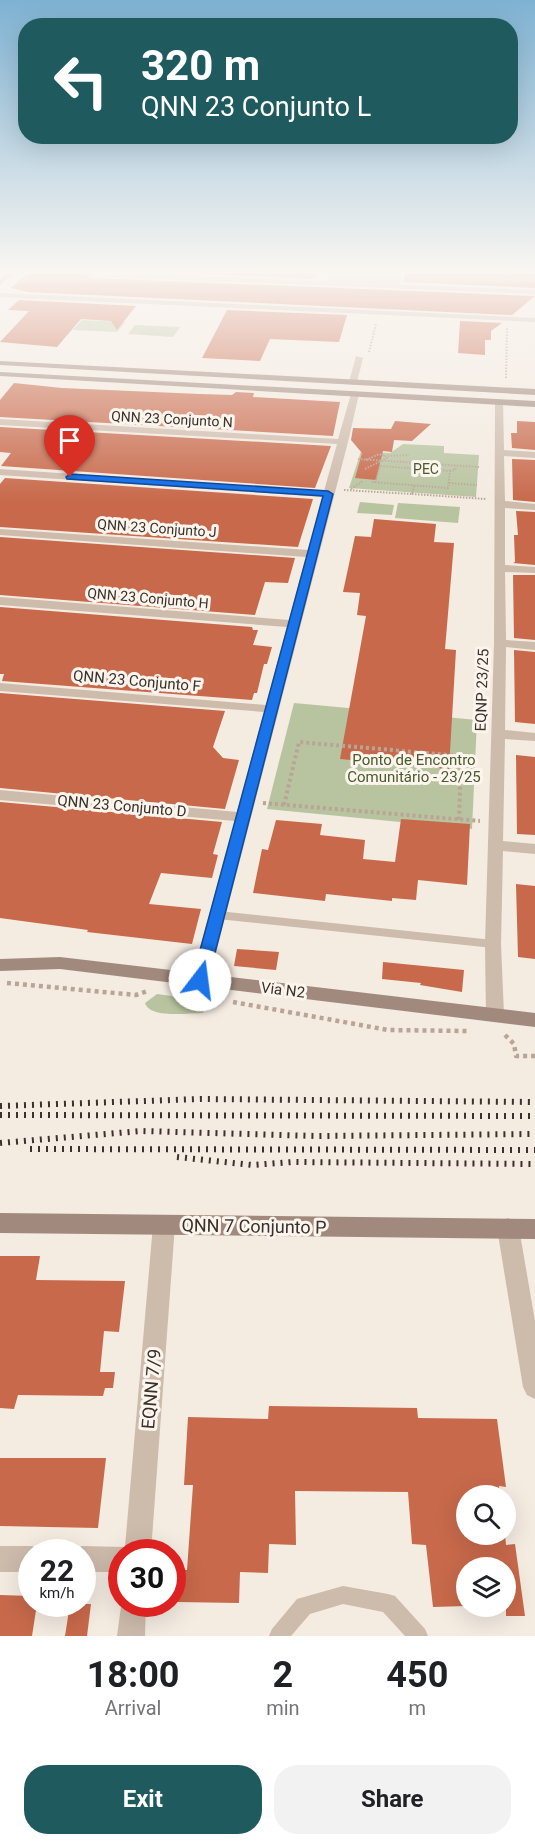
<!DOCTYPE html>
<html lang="en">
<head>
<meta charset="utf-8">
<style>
  :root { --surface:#fff; --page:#f2f2f2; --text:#202124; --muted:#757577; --accent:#1f5a5e }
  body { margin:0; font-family:Roboto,sans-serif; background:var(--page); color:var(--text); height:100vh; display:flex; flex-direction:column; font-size:22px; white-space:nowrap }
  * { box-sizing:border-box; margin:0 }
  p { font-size:20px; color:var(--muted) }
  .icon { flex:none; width:33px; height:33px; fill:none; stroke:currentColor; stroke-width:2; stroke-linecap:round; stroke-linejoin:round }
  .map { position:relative; height:1636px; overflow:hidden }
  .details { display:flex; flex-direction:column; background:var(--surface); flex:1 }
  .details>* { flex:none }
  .hud { position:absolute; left:18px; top:18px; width:500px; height:126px; border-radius:24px; box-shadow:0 6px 24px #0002; background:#1f5a5e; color:#fff; overflow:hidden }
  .fabs { position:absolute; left:456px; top:1485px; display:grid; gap:12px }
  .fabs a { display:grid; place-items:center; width:60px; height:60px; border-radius:50%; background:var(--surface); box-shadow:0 6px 24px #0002; font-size:30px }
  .speed { position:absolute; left:18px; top:1539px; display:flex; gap:12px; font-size:30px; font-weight:700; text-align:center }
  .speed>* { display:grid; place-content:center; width:78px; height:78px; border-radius:50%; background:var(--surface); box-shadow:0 6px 24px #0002; line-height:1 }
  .speed small { font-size:15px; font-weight:400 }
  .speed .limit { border:9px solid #d22; background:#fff; color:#111 }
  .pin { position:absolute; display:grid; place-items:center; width:51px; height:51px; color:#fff; margin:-62px -26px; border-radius:50% 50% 50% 0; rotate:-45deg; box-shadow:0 0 6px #0007 }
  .pin .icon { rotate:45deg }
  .me { position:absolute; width:66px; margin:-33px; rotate:15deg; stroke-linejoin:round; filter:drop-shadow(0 0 4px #0008) }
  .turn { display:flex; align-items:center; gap:21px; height:126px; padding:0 24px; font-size:27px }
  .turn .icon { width:78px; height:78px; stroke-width:2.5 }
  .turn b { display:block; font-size:42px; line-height:51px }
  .eta { display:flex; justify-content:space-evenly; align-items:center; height:102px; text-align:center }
  .eta b { font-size:36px; font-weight:700; line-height:42px }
  .primary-button { display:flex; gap:12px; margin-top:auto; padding:12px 24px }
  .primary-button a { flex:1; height:69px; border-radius:24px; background:var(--accent); color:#fff; font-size:24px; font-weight:700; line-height:69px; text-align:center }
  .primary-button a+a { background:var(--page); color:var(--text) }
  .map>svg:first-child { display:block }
  .green { fill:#b8c4a0 }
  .building { fill:#c8694b }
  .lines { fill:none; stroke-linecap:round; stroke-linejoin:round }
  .path-far2 { stroke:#b9a596; stroke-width:2; stroke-dasharray:1.5 1.5; stroke-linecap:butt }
  .path-far1 { stroke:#b9a596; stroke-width:4; stroke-dasharray:3 3; stroke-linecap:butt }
  .path { stroke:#b9a596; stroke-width:4.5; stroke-dasharray:4 4; stroke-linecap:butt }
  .lane { fill:#cdbbac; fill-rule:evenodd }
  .street { fill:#cdbbac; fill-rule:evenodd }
  .secondary { fill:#a18a7d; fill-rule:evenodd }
  .rail { stroke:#3b302b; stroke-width:6; stroke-dasharray:2 6; stroke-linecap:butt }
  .route { fill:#1a73e8; stroke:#114b97; stroke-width:1.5 }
  .labels { text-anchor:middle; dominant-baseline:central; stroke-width:6; stroke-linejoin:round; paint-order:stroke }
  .far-street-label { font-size:14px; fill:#3b302b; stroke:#fbf5ee }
  .far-park-label { font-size:14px; fill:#4a5a2e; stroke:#fbf5ee }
  .street-label { font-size:15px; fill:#3b302b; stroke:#fbf5ee }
  .park-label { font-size:15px; fill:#4a5a2e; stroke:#fbf5ee }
  .near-street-label { font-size:18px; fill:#3b302b; stroke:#fbf5ee }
</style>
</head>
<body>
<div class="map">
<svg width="535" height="1636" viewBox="0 0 535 1636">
  <rect width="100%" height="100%" fill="#f4ebe1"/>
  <!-- green -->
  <path class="green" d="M330,273H402L400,287L326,283Z
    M82,320L125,322L117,332L73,330Z
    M135,325L180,327L173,337L128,334Z
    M403,444L444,446V453L479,455L476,497L349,488L361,451L390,453Z
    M360,502L394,505L392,515L357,513Z
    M398,503L460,507L458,523L395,518Z
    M294,703L477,720L472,829L267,809Z
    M157,994L208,1001L203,1013C188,1013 150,1019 145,1003Z"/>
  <!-- building -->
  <path class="building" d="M28,273H86L91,278L535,296L512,315L28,292L11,288Z
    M182,273H317L314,279Z
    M405,273H535V288L403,282Z
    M19,300L136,306L117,330L111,321L81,319L57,347L0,342L29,311L8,310Z
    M227,310L347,315L339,342L270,339L260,361L202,358Z
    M460,321L502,323L491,331V340H485V355L458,353Z
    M14,383L62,388L200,394L232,395L236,392L254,393L253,397L340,402L333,436L0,417V400Z
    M395,421L431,424L412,441L394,440L392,452L383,451L376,480L355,478L362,453L351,440L353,428L391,429Z
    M517,421L535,422V450L512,448L511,433H517Z
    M0,427L331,446L315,488L1,466L11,453L0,452Z
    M512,459L535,460V502L513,500Z
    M5,478L313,499L298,547L0,527V484Z
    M516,511L535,512V565L513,563L515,562L514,535H518Z
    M374,519L436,524L434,542L454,543L445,649L456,650L449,769L340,759L366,616L357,615L360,593L343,592L355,536L371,537Z
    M0,537L295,558L288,583L265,582L255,615L0,595Z
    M513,575H535V640L514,638Z
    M0,607L252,627L253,630H258L253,645L272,647L267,664H264L257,693H254L252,700L2,681L4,674H0Z
    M514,650L535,652V724L515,722Z
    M0,693L225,711L213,747L223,758L239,760L225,809L0,788Z
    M516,755L535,757V835L517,834Z
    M0,802L222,822L213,854L218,855L212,878L161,873L149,904L201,909L192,944L87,932L88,930L0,918Z
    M401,819L470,824L467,885L418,880L416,900L392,898V901L326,894L325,901L253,893L262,849L268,850L276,820L322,824L320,835L365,840L363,859L395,862Z
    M516,884L535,886V959L518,957Z
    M237,949L279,952L276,970L234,966Z
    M383,962L464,970L462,992L420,985L421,983L382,979Z
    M0,1256H40L36,1280L125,1281L119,1332L104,1331L100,1372H115L113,1388H105L103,1396L18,1395L14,1409L0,1408Z
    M269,1406L417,1408L418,1418L497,1419L506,1487L499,1486L500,1496H466V1534H505L506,1545L515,1544L525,1616H506V1568H466V1606L433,1607L426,1545L412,1544L408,1492L295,1491L296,1545L269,1544L268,1573L240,1572L239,1603L177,1602L179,1570H187L193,1485H184L188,1417L268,1419Z
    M0,1458H106L98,1528L0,1526Z
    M0,1595L32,1596V1604H37L32,1636H0Z
    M70,1604H91L87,1636H65Z"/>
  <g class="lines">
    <!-- path-far2 -->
    <path class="path-far2" d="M369,352L376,324
      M506,378L507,328
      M358,459L479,467
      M366,460L379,454L385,456
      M365,469L387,458L385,456L409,455
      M372,482L448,488L450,471L455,470L456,466
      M375,483L380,466L450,471
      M449,483L477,485
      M351,489L363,481
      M344,490L412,494L414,486
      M412,494L486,499"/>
    <!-- path-far1 -->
    <path class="path-far1" d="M263,803L480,821
      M284,805L299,742L461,756L459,821"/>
    <!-- path -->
    <path class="path" d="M7,983L136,995L148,991
      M233,1002L388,1030L467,1031
      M505,1035L514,1044L516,1056H535"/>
    <!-- lane -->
    <path class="lane" d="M218,911L493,940L497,941L499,944L497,947L493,948L218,919L214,918L212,915L214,912Z
      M343,1586L388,1594L395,1596L425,1629L428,1636H405L383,1612L343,1604L310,1614L291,1636H269L272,1629L297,1599Z"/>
    <!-- street -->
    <path class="street" d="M122,273L535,290V294L91,276L88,274Z
      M0,293L535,318V322L0,297Z
      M356,356L363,358L357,382L353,385L349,382Z
      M355,391L359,394L348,442L209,980L206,985L200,987L194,985L191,980L235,821L0,800V790L237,812L264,712L0,691V683L266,705L287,627L0,605V597L289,620L306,557L0,535V529L308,550L323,497L0,475V469L324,491L337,444L0,425V419L338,439L351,394Z
      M499,399L503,402L504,450L535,452V458L504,456L505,501L535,504V510L505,508V565L535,567V573L505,572L506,640L535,642V650L506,647L505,730L535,733V741L505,739L503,841L535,844V854L503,851L501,944L504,1015L501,1020L495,1022L489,1020L486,1015L485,944L494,643L495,402Z
      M164,1215L171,1218L175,1225L151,1552H122V1572H82V1552H72L73,1550L82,1546L125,1547L153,1225L157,1218Z
      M508,1218L515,1221L519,1228L535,1321V1399L527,1395L523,1387L497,1228L501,1221Z
      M0,1546H32L42,1552H32V1572H0Z
      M122,1599V1604H146L145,1636H117Z"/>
    <!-- secondary -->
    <path class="secondary" d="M7,273H14L0,285V279Z
      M0,361L535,389V395L0,365Z
      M0,372L535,401V407L0,376Z
      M60,957L535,1013V1027L60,969L0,971V959Z
      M0,1213L535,1219V1239L0,1233Z"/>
    <!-- rail -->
    <path class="rail" d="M0,1106L201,1099L535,1102
      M0,1115L535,1116
      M0,1143L141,1131L317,1136L535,1134
      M30,1149L535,1150
      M177,1157L252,1165L293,1162L535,1164"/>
  </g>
  <!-- sky -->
  <linearGradient id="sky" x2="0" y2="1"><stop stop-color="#7eb2d2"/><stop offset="0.54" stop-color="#faf6f2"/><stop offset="1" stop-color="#faf6f2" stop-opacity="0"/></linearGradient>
  <rect width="535" height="502" fill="url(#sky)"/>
  <!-- route -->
  <path class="route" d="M70,474L328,491L333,494L208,980L206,985H195L192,980L323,496L67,479L66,477Z"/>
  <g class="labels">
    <!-- far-street labels -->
    <g class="far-street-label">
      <text transform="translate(172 419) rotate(3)">QNN 23 Conjunto N</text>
      <text transform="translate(157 528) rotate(4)">QNN 23 Conjunto J</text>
      <text transform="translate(148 598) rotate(5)">QNN 23 Conjunto H</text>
    </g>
    <!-- far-park labels -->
    <g class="far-park-label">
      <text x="426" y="469">PEC</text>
    </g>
    <!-- street labels -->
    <g class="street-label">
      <text transform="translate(137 681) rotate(5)">QNN 23 Conjunto F</text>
      <text transform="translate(482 690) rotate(-88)">EQNP 23/25</text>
      <text transform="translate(122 806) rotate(5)">QNN 23 Conjunto D</text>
      <text transform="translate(283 990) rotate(7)">Via N2</text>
    </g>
    <!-- park labels -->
    <g class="park-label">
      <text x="414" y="760">Ponto de Encontro<tspan x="414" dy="17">Comunitário - 23/25</tspan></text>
    </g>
    <!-- near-street labels -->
    <g class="near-street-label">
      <text transform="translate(254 1226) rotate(1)">QNN 7 Conjunto P</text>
      <text transform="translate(151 1389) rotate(-85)">EQNN 7/9</text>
    </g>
  </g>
</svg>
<div class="fabs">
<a><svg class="icon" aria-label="search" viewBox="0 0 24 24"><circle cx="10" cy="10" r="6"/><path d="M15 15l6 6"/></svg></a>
<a><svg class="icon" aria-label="layers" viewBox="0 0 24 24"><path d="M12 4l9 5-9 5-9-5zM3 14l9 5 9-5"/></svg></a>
</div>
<div class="speed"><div>22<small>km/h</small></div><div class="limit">30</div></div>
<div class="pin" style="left:70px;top:477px;background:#d93025"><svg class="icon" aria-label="arrive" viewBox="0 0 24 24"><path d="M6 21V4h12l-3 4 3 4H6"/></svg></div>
<svg class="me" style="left:200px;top:980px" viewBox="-20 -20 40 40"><circle r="19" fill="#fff"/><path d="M0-13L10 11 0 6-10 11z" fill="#1a73e8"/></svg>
<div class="hud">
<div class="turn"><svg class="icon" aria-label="left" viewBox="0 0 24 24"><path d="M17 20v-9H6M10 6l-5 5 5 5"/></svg><div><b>320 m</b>QNN 23 Conjunto L</div></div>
</div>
</div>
<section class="details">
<div class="eta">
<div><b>18:00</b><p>Arrival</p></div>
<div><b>2</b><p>min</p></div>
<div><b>450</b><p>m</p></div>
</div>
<div class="primary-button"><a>Exit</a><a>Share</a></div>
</section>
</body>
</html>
